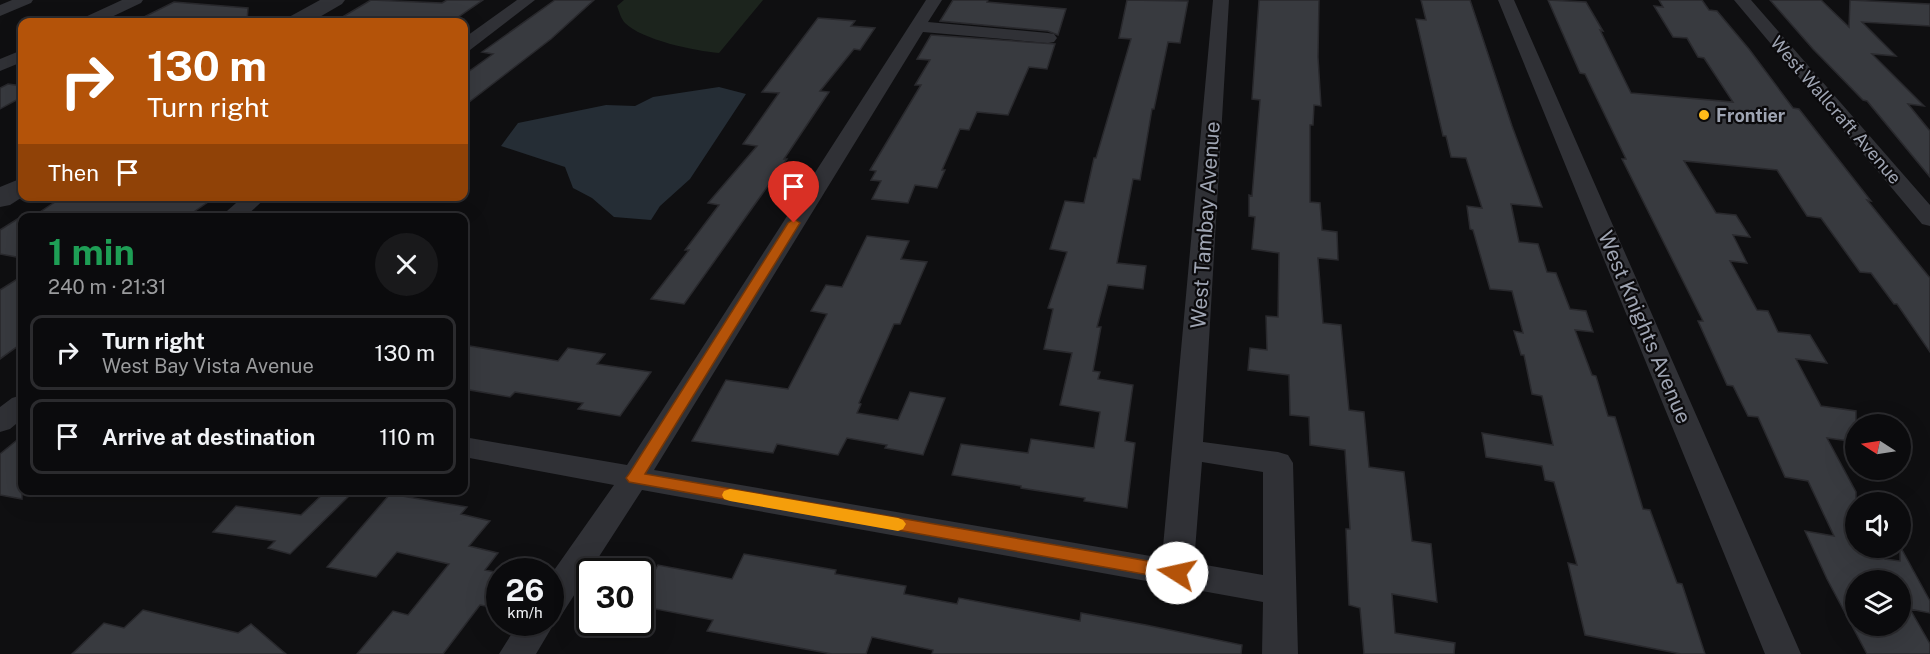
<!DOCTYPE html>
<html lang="en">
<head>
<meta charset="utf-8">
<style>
  :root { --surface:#0b0b0d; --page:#19191b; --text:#f1f3f6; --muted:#9a9b9d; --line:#2b2b2e }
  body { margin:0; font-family:"Public Sans",sans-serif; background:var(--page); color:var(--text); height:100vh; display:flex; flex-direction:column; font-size:22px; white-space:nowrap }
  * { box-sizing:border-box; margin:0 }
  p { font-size:20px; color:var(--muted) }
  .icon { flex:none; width:33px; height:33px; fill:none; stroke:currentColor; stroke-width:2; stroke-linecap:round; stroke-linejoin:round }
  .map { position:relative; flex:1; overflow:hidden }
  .sheet { position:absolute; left:18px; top:213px; width:450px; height:282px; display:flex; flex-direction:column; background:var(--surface); border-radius:12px; box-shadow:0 6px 24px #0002,0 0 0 2px var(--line) }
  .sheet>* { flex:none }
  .top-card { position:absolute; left:18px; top:18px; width:450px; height:183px; border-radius:12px; box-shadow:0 6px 24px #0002,0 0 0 2px var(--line); background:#b45309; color:#fff; overflow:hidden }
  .needle { width:39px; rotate:282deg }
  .controls { position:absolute; left:1845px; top:414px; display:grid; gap:12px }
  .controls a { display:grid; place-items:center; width:66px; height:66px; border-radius:50%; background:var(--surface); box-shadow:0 6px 24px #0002,0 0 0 2px var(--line); font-size:30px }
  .speed { position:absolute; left:486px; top:558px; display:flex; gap:12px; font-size:30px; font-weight:700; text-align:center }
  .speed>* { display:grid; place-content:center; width:78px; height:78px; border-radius:50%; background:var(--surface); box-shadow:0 6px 24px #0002,0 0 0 2px var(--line); line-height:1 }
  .speed small { font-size:15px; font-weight:400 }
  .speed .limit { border:3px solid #111; border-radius:9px; background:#fff; color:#111 }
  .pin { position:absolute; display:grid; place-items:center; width:51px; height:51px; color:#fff; margin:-62px -26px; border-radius:50% 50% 50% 0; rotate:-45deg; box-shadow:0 0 6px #0007 }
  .pin .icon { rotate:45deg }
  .me { position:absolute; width:66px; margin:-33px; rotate:280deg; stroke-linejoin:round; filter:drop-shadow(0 0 4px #0008) }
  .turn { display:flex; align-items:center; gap:21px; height:126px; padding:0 30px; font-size:27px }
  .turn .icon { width:78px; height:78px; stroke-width:2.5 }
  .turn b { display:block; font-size:42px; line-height:51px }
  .then { display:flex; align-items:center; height:57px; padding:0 30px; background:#0003; gap:12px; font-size:22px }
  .round { display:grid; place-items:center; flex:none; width:63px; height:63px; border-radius:32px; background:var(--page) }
  .overview { display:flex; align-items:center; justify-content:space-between; height:102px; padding:0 30px }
  h1 { font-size:36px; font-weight:700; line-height:45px; color:#1e9e55 }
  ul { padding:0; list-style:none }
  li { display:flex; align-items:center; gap:18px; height:75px; margin:0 12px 9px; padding:0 18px; border:3px solid var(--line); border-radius:12px }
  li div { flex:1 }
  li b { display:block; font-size:22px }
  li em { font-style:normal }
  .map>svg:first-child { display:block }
  .green { fill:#1c241d }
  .water { fill:#252d35 }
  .building { fill:#383a3f; stroke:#29292d; stroke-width:1.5; fill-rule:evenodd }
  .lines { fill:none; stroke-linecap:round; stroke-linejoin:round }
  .minor { fill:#303136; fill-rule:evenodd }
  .tertiary { fill:#303136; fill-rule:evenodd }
  .route { fill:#b45309; stroke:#753606; stroke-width:1.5 }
  .slow { fill:#f59e0b }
  .poi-dot { fill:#ffbb19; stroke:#0b0a0c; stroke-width:2 }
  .labels { text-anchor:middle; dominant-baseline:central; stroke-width:4.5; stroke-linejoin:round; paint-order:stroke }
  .far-street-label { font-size:18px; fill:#9fa5b3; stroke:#0b0a0c }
  .far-poi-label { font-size:18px; font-weight:bold; fill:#9fa5b3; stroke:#0b0a0c; text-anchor:start }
  .street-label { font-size:21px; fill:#9fa5b3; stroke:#0b0a0c }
</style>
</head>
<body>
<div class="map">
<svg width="1930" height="654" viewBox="0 0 1930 654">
  <rect width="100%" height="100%" fill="#0f0f11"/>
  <!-- green -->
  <path class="green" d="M624,0H763L719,53C695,51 642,40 625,23C621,19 619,11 617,6Z"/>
  <!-- water -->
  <path class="water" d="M719,87L746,94L690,179L660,206L651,220L614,217L592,198L573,188L565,167L501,146L518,123L606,105L635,106L653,97Z"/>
  <!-- building -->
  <path class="building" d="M371,0L442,3L447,0H483L451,22H334Z
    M555,0H594L551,39L464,106V75L493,54L482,52Z
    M953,0H988L987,2L1066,9L1058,35L1048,31L940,21Z
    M1127,0L1188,1L1180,43L1168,42L1154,109H1152L1140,180L1133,179L1117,263L1146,266L1143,289L1108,285L1097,327H1101L1093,371L1100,372L1098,379L1133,385L1125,441L1135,443L1127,508L1084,501L1085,498L1021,488V486L952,475L961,444L1028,453L1031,439L1094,448L1100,412L1060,405L1072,353L1044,349L1053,309L1048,308L1067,252L1050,249L1065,201L1084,203L1094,158H1096L1131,39L1119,38Z
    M1259,0H1319L1318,57L1321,106L1314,105L1313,125H1310V202L1320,203L1322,230L1337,232L1338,260L1318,258L1323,323L1341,325L1349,410L1364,412L1369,467L1404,472L1412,541L1431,544L1437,602L1392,594L1395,633L1455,643L1454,654H1364L1360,608L1349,605L1346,529H1350L1345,450L1310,445L1309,417L1290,415L1289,375L1248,370L1250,348L1267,350L1266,316L1278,317L1279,253L1252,249L1255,217L1249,216V195L1252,196L1260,100L1252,99Z
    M1421,0H1470L1512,126L1542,207L1511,204L1519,242L1538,244L1547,272L1556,273L1570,309L1586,311L1593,332L1575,330L1592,375L1596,376L1608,416L1615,417L1643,509L1650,510L1677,583L1682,584L1705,654H1681L1585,635L1568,563L1577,565L1554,482L1545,480L1542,466L1486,457L1482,433L1553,445L1542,396L1532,394L1524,355H1521L1514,331L1523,333L1512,291L1490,289L1473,230L1470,229L1467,206L1482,208L1466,158L1451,157L1446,136H1443L1416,19L1426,20Z
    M1548,0L1586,2L1603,31L1600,30L1631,93L1733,102L1704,58L1698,57L1687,38L1673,37L1654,6L1663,7L1659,0H1702L1709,10L1717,11L1749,49L1793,108L1799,109L1871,201L1867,200L1930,278V352L1897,304H1894L1871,273L1860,272L1821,218L1807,216L1777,170L1684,161L1716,213L1736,215L1750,237L1733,235L1747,263L1730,261L1757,310L1768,311L1778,332L1810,335L1827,363L1796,359L1821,406L1856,411V442L1827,438L1856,492V548H1879L1885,559L1900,561V546L1930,601V613L1910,609L1930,644V654H1867L1827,579L1805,531L1834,536L1808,481L1785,477L1758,417L1748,416L1733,386L1727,385L1698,321H1703L1622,159H1626L1585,74L1580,73ZM1856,580H1900V626H1856Z
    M1770,0H1821L1849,27L1850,0L1930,4V26L1862,22L1896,56L1872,54L1924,106L1908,104L1930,131V177L1867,101L1863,100L1813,49Z
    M174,2L248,8L247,22H134Z
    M818,18L855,21L851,26L875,28L860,50L854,49L820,91L829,92L784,159H787L684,304L651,299L689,250H685L719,205L708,203L757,146L743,144L779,93L762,92Z
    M931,35L1055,44L1047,69L1029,67L1008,115L977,112L969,130L960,129L942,170H945L937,188L915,185L908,203L872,199L881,181L871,180L876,171L870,170L921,85H915L930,60L917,59Z
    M8,84L22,86V97L0,109V88Z
    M64,196H169L208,202L185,218H31Z
    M22,216V258L0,254V230Z
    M867,236L909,241L901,259L927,262L900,324H894L859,403L861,404L857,413L898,420L910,392L945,398L923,455L885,448L887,445L847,438L838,455L777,444L773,453L692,441L726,380L788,389L827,314L811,311L826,285L842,287Z
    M22,276V343L0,359V290Z
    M464,345L558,361L568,348L605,354L597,364L651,372L620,416L578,409L583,403L515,392L510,397L464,389Z
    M22,436V499L0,495V454Z
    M327,490L349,496L290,554L268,548L275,541L213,532L236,506L301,515Z
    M390,494L467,507L461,514L490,521L469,546L498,553L485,570L500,573V595L491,607L480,605L443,654H357L393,611L408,615L449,564L397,552L376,577L327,567Z
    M744,554L836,570L835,574L906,586L904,594L957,604L959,598L1080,621L1081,613L1146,625L1242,645L1241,654H932L933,650L872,637L866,654H832L707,631L713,620L640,606V597L658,565L732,579Z
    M143,610L238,633L251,624L286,654H72L104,623L124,628Z"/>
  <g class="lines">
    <!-- minor -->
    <path class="minor" d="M12,0H33L31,3L0,16V5Z
      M122,0H143L141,3L101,22H81L83,18Z
      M517,0H535L470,50L464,51V38Z
      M926,0H942L928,22L1048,33L1054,34L1057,38L1054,42L1048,43L923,32L654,470L1162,558L1213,0H1229L1203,442L1278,452L1288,455L1293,463L1298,654H1262L1263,602L642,490L562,614L553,617L555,622L536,654H499L519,622H550V576L614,485L464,457V437L627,465ZM1202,462L1263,472V575L1194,563Z
      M1498,0H1514L1801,654H1765Z
      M1734,0H1751L1930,205V226L1922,224Z
      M22,50V62L0,71V59Z
      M244,196H268L244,218H219Z
      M22,395V419L10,429L0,432V407L12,398Z"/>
    <!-- tertiary -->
    <path class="tertiary" d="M320,0H345L342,4L311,22H286L289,17Z
      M22,178L24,196L10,205L0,207V187Z"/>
  </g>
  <!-- route -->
  <path class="route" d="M794,219L800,223L645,474L1177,566L1183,568L1185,573L1183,578L1177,580L629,482L626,478L629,474L788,223Z"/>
  <!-- slow -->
  <path class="slow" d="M730,489L898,518L903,520L906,524L903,529L898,531L730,501L724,499L722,495L724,491Z"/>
  <!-- markers -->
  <circle class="poi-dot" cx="1704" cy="115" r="6"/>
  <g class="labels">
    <!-- far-street labels -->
    <g class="far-street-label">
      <text transform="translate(1836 110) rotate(49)">West Wallcraft Avenue</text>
    </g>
    <!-- far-poi labels -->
    <g class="far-poi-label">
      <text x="1716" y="115">Frontier</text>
    </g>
    <!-- street labels -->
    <g class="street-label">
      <text transform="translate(1205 225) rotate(-86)">West Tambay Avenue</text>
      <text transform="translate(1645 327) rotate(67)">West Knights Avenue</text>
    </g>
  </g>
</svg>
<div class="controls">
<a><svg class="needle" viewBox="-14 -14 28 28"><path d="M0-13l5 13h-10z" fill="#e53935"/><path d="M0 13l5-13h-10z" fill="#9a9b9d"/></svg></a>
<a><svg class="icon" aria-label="sound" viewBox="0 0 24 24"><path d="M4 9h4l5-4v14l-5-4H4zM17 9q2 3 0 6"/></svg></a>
<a><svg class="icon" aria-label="layers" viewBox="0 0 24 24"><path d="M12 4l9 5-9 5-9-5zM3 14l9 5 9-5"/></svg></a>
</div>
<div class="speed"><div>26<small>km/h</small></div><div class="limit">30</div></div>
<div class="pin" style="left:794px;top:223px;background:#d93025"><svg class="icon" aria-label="arrive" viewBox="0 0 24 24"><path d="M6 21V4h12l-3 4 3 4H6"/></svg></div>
<svg class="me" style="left:1177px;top:573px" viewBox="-20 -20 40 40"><circle r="19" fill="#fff"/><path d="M0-13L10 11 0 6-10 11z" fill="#b45309"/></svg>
<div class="top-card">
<div class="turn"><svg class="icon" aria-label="right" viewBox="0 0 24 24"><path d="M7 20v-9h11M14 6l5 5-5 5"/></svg><div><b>130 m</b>Turn right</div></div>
<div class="then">Then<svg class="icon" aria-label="arrive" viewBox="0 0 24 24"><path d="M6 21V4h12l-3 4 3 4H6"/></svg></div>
</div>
<section class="sheet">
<div class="overview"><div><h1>1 min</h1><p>240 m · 21:31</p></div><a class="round"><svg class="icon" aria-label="close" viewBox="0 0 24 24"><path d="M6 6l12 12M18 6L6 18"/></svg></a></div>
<ul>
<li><svg class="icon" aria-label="right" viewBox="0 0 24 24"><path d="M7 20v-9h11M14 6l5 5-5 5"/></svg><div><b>Turn right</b><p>West Bay Vista Avenue</p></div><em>130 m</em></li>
<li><svg class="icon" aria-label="arrive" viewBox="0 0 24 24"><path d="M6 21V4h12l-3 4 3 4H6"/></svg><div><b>Arrive at destination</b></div><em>110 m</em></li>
</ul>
</section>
</div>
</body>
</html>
